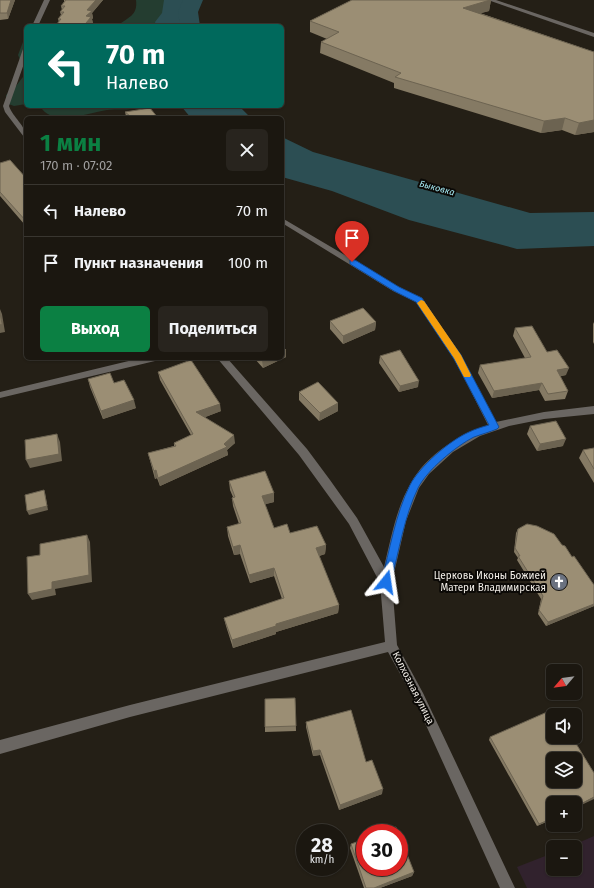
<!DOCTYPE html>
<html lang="ru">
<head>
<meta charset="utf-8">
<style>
  :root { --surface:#1b1710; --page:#28241e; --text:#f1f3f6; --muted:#a09f9f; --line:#393630; --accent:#0b8043 }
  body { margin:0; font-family:"Fira Sans",sans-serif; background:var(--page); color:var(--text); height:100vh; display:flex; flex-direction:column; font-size:15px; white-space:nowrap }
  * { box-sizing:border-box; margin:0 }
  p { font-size:13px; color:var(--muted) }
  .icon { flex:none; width:22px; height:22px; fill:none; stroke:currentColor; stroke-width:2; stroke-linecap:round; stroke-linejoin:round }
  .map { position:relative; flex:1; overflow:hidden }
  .details { position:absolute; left:24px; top:116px; width:260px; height:244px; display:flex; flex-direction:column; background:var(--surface); border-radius:6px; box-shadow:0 1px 3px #0004,0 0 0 1px var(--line) }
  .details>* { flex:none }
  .hud { position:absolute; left:24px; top:24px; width:260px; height:84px; border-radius:6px; box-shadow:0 1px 3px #0004,0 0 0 1px var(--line); background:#00695c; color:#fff; overflow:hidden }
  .needle { width:26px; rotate:241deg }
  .controls { position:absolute; left:546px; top:664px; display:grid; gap:8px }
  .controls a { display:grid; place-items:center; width:36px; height:36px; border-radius:6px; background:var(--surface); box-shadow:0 1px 3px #0004,0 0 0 1px var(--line); font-size:20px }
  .speed { position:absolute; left:296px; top:824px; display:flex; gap:8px; font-size:20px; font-weight:700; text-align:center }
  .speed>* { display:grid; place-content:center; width:52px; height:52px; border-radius:50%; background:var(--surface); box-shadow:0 1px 3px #0004,0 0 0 1px var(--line); line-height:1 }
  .speed small { font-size:10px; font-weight:400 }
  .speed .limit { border:6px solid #d22; background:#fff; color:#111 }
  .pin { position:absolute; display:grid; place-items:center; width:34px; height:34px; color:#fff; margin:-41px -17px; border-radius:50% 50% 50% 0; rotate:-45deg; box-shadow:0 0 4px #0007 }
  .pin .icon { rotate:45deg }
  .me { position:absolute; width:44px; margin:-22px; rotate:15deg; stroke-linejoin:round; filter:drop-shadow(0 0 3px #0008) }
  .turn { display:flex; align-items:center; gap:14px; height:84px; padding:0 16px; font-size:18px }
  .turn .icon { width:52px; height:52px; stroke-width:2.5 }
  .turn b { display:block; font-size:28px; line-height:34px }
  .round { display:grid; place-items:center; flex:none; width:42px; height:42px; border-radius:6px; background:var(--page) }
  .summary { display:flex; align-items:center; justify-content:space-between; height:68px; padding:0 16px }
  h1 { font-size:24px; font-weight:700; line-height:30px; color:var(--accent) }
  .button { display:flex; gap:8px; margin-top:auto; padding:8px 16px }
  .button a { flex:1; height:46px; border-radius:6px; background:var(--accent); color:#fff; font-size:16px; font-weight:700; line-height:46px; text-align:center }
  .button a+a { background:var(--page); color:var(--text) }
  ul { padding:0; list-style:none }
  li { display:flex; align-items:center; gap:12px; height:52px; padding:0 16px; border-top:1px solid var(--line) }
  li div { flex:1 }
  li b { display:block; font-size:15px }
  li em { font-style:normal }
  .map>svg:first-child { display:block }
  .education { fill:#31222d }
  .green { fill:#243d30 }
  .water { fill:#2c4e53 }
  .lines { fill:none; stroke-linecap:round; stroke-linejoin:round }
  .river { fill:#2c4e53; fill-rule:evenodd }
  .minor { fill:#6a6662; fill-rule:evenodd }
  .wall { fill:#857a64 }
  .shaded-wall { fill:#6c6351 }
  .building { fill:#9b8e74; stroke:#6c6351; fill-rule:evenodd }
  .route { fill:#1a73e8; stroke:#114b97 }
  .slow { fill:#f59e0b }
  .labels { text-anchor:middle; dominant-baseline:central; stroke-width:4; stroke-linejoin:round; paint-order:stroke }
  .far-water-label { font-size:9px; font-style:italic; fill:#a7edf7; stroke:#0b0906 }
  .poi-label { font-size:10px; fill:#f3efe9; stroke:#0b0906; text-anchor:end }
  .street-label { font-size:10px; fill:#f3efe9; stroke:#0b0906 }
</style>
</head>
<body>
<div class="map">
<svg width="594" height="888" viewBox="0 0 594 888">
  <rect width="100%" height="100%" fill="#241f16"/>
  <!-- education -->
  <path class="education" d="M594,836V888H527L517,867L553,853V869H575V847H569Z"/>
  <!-- green -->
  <path class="green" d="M136,0H167L161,26H117C128,17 138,16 136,0Z
    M26,34V104L14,106L6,103V95L16,86L26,73L18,55Z
    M40,106H137C130,112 116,108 107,110C90,112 52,128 40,106Z"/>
  <!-- water -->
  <path class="water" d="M164,0H187L179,19L184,26H156L155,22L162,13Z
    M181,106H239L251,118H191Z
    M282,137L313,152L530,213L594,212V246L517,249L409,220L332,191L282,177Z"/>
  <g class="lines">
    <!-- river -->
    <path class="river" d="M183,0H203L198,12L200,26H180L178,12Z"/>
    <!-- minor -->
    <path class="minor" d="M44,0H50L38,26H32Z
      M488,0H496L594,33V37Z
      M26,47V58L9,106C13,118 26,125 26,138L24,137L5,112L3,106L23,49Z
      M282,218L399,287L422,298L461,355L496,422L544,412L594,406V414L544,419L509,426L480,436L453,452L429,474L419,488L406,521L392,582L397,645L423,693L515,888H500L415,701L388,652L130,717L0,754V740L130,705L385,642L380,583L349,524L299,455L217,358H227L307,449L330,480L357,518L384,567C391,539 396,508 411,483C426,455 459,435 488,425L454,358L416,302L393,291L282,223Z
      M141,358H160L155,361L0,398V392Z"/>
  </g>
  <!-- wall -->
  <path class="wall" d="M0,0H15L8,19L0,20Z
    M64,0H103L92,13L93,18L92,19L93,24L92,25L94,26H56L59,22L58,19L61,15L60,12L62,10L61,6L64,2Z
    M352,0H491L489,11L480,13L594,52V132L575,135L562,130L541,133L394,88V83L320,53L321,42L327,39L310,32V21Z
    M125,112L158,118L127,117L126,116Z
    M0,163L26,178V233L24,225H25L0,196Z
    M330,321L376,322L375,330L343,344L330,329Z
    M594,322V344L593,342V324Z
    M515,328L566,375L560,376L568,391L565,399L545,401L539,390L492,398L478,373L480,365L525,358L513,336Z
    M286,350V357L263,368L254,358H282Z
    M380,356L418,387L399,392L379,363Z
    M158,372L221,411L205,417L235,443L227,450L228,455L160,486L157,478L155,479L148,453L174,446V443L191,435L160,380Z
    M88,379L114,383L136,408L103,419L90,387Z
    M299,392L338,403V411L319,421L299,400Z
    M530,426L563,446L537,451L527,434Z
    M594,448V483L579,458L583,450Z
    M229,481L274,493V502L265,504L274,528L326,545L325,554L319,556L339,605L338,613L276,632V634L233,648L226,626L224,618L282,599L274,576L250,583L240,554L234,555L228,536L227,527L239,524L233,506L232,498L233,497L230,490Z
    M518,529L562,545L572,557L594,585V606L546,626L538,614L541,599L517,560L518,558L514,552L516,533Z
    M295,698L296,731L265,732V727Z
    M306,722L382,794L339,810L320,755L313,756L306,727Z
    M490,737L553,803V819L537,826L489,740Z
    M351,844L414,872L412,876L380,888H364L350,848Z"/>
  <!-- shaded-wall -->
  <path class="shaded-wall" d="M11,0H15L8,19L7,13Z
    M96,0H103L92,13L93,18L92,19L93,24L91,26L86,23L87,10Z
    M490,0H491L489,11L461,19L463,8Z
    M565,118L562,130L541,133L544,121Z
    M594,120V132L575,135L579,123Z
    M0,309L2,314L5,332L0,333Z
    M376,322L375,330L343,344V336Z
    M286,350V357L263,368L262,360L267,358H282V351Z
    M569,368L566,375L554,378L557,370Z
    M419,381L418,387L399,392L400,386Z
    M542,383L539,390L492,398L494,391Z
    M134,400L136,408L103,419L101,411Z
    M338,403V411L319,421L320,413Z
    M220,404L221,411L198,420L196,412Z
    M57,434L60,442L62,461L30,468L26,460Z
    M234,435L235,443L227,450L228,455L160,486L158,478L224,444Z
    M566,439L563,446L537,451L540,444Z
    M156,470L157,478L155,479L154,471Z
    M44,490L45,493L48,510L29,515L27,511Z
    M274,493V502L263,505L262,496Z
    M87,535L90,542L92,582L55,589L56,595L32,600L28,594L52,582Z
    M240,545V554L234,555L233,547Z
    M326,545L325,554L316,557V548Z
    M274,568V576L250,583L249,575Z
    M594,604V606L546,626L548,622Z
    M339,605L338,613L276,632V634L233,648L232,640L276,624Z
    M320,750V755L313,756V751Z
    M383,789L382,794L339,810L340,805Z
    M594,797V799L575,808V807Z
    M553,818V819L537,826L539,824Z
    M414,872L412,876L380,888H374Z"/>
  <!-- building -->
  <path class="building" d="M0,0H11L7,13H0Z
    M66,0H96L87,10L92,11L86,16L91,17L86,23L94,26H59L56,25L61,19H58L64,12H60L65,6H61Z
    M352,0H490L463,8L594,52V120L579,123L565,118L544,121L395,77L401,73L321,42L339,32L310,21Z
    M150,108L158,118H123L130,116L125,112Z
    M10,160L26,178V221L0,192V163Z
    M26,224V228L24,225Z
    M363,308L376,322L343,336L330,321Z
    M0,313L2,324L0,325Z
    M532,326L547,352L557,350L569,368L557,370L568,391L548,394L542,383L494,391L480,365L531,357L515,328Z
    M282,346L286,350L282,351Z
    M400,350L419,381L400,386L380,356Z
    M260,358H267L262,360Z
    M191,360L220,404L196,412L234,435L224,444L227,447L158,478L156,470L154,471L148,453L176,446L174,443L193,434L158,372Z
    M110,373L114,383L124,380L134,400L101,411L88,379Z
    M318,382L338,403L320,413L299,392Z
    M556,421L566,439L540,444L530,426Z
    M57,434L59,454L26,460L25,440Z
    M594,448V469L583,450Z
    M265,471L274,493L262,496L274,528L287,524L290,533L317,526L326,545L316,548L339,605L276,624V626L232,640L224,618L284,598L274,568L249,575L240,545L233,547L227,527L241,523L232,498L235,497L229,481Z
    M44,490L47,506L27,511L25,495Z
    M527,524L537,526L554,534L562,545L565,546L572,557L574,556L594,585V604L548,622L539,610L543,596L518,556H520L515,548L518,529Z
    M87,535L89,575L52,582V589L28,594L27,557L40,555V544Z
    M295,698L296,726L265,727V699Z
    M554,709L558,715H553V737H572L594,773V797L575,807V803H553V818L539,824L490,737ZM553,759H575V781H553Z
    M351,710L366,762L372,760L383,789L340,805L320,750L313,751L306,722Z
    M396,827L398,833H380Z
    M399,834L414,872L374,888H366L351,844L365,839V867H399Z"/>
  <!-- route -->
  <path class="route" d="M350,260H355L399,287L422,298L438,323L461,355L499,427L497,429C490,432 482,434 474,437C456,446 427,470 418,488C404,517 399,551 391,582L390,586L386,587L383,586L381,582C390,550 395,515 410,485C420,466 449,441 469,432C475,429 482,427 489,425L454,359L416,302L394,291L350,264Z"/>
  <!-- slow -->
  <path class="slow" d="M421,300L424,301L461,355L471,375L470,377H464L454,358L417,303Z"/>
  <!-- icons -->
  <defs>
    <g id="church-disc" transform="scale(0.9)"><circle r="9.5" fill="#6b7280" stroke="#0b0906"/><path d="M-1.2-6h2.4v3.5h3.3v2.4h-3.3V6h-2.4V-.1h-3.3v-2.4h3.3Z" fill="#fff"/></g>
  </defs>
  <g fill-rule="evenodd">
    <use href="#church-disc" x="559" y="582"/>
  </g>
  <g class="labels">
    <!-- far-water labels -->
    <g class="far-water-label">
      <text transform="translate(437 188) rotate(15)">Быковка</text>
    </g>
    <!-- poi labels -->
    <g class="poi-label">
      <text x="546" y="576">Церковь Иконы Божией<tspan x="546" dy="12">Матери Владимирская</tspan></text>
    </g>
    <!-- street labels -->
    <g class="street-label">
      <text transform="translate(413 688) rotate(63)">Колхозная улица</text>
    </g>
  </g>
</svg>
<div class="controls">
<a><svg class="needle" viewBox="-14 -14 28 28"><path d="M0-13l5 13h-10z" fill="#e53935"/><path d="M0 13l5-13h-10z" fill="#a09f9f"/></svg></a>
<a><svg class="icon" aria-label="sound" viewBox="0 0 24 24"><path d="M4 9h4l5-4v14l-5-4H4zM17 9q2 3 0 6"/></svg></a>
<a><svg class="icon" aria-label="layers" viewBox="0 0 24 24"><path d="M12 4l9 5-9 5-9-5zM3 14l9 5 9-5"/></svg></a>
<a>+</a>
<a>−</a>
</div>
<div class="speed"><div>28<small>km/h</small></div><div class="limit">30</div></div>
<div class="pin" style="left:352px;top:262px;background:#d93025"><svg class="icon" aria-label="arrive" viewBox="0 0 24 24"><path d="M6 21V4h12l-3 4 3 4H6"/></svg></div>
<svg class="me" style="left:386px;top:582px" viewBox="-20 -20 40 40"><path d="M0-17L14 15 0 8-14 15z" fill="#1a73e8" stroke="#fff" stroke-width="4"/></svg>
<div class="hud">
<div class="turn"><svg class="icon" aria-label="left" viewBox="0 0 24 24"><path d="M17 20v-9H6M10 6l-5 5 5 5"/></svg><div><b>70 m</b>Налево</div></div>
</div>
<section class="details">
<div class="summary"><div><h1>1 мин</h1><p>170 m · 07:02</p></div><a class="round"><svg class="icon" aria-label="close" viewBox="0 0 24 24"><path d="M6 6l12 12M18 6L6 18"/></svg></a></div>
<ul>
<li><svg class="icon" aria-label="left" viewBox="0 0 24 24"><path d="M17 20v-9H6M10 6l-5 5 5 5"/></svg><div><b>Налево</b></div><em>70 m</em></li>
<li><svg class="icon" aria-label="arrive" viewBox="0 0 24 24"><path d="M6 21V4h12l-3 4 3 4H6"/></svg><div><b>Пункт назначения</b></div><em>100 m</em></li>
</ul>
<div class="button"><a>Выход</a><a>Поделиться</a></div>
</section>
</div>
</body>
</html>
